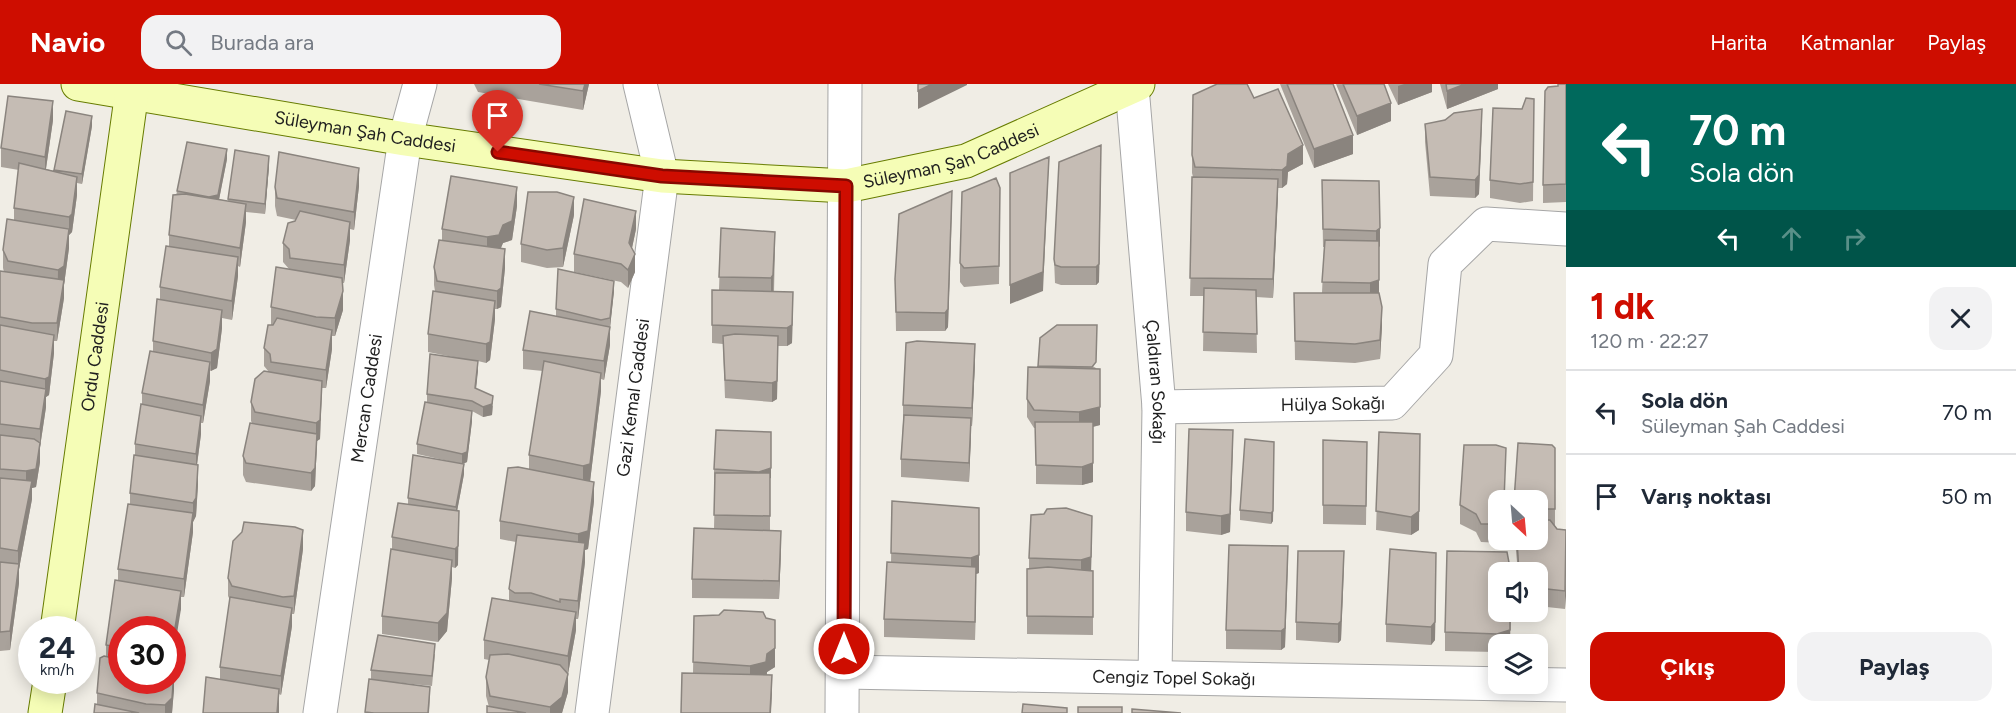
<!DOCTYPE html>
<html lang="tr">
<head>
<meta charset="utf-8">
<style>
  :root { --surface:#fff; --page:#f2f2f3; --text:#1f2937; --muted:#747a83; --line:#e0e1e3; --accent:#ce0d00 }
  body { margin:0; font-family:Figtree,sans-serif; background:var(--page); color:var(--text); height:100vh; display:flex; flex-direction:column; font-size:22px; white-space:nowrap }
  * { box-sizing:border-box; margin:0 }
  p { font-size:20px; color:var(--muted) }
  .icon { flex:none; width:33px; height:33px; fill:none; stroke:currentColor; stroke-width:2; stroke-linecap:round; stroke-linejoin:round }
  .map { position:relative; flex:1; overflow:hidden }
  .panel { display:flex; flex-direction:column; background:var(--surface); width:450px }
  .panel>* { flex:none }
  .banner { background:#00695c; color:#fff; overflow:hidden }
  .needle { width:39px; rotate:154deg }
  .fabs { position:absolute; left:1488px; top:406px; display:grid; gap:12px }
  .fabs a { display:grid; place-items:center; width:60px; height:60px; border-radius:12px; background:var(--surface); box-shadow:0 3px 15px #0003; font-size:30px }
  .speed { position:absolute; left:18px; top:532px; display:flex; gap:12px; font-size:30px; font-weight:700; text-align:center }
  .speed>* { display:grid; place-content:center; width:78px; height:78px; border-radius:50%; background:var(--surface); box-shadow:0 3px 15px #0003; line-height:1 }
  .speed small { font-size:15px; font-weight:400 }
  .speed .limit { border:9px solid #d22; background:#fff; color:#111 }
  .pin { position:absolute; display:grid; place-items:center; width:51px; height:51px; color:#fff; margin:-62px -26px; border-radius:50% 50% 50% 0; rotate:-45deg; box-shadow:0 0 6px #0007 }
  .pin .icon { rotate:45deg }
  .me { position:absolute; width:66px; margin:-33px; rotate:0deg; stroke-linejoin:round; filter:drop-shadow(0 0 4px #0008) }
  .turn { display:flex; align-items:center; gap:21px; height:126px; padding:0 24px; font-size:27px }
  .turn .icon { width:78px; height:78px; stroke-width:2.5 }
  .turn b { display:block; font-size:42px; line-height:51px }
  .lanes { display:flex; align-items:center; height:57px; padding:0 24px; background:#0003; justify-content:center; gap:30px; direction:ltr }
  .lanes .off { opacity:.35 }
  .round { display:grid; place-items:center; flex:none; width:63px; height:63px; border-radius:18px; background:var(--page) }
  .head { display:flex; align-items:center; justify-content:space-between; height:102px; padding:0 24px }
  h1 { font-size:36px; font-weight:700; line-height:45px; color:var(--accent) }
  .cta { display:flex; gap:12px; margin-top:auto; padding:12px 24px }
  .cta a { flex:1; height:69px; border-radius:18px; background:var(--accent); color:#fff; font-size:24px; font-weight:700; line-height:69px; text-align:center }
  .cta a+a { background:var(--page); color:var(--text) }
  ul { padding:0; list-style:none }
  li { display:flex; align-items:center; gap:18px; height:84px; padding:0 24px; border-top:2px solid var(--line) }
  li div { flex:1 }
  li b { display:block; font-size:22px }
  li em { font-style:normal }
  header { display:flex; align-items:center; gap:36px; box-sizing:border-box; height:84px; padding:0 30px; background:var(--accent); color:#fff }
  header strong { font-size:28px }
  nav { display:flex; gap:33px; margin-inline-start:auto; font-size:21px }
  .search { width:420px; height:54px; background:var(--page); display:flex; align-items:center; gap:15px; box-sizing:border-box; padding:0 21px; border-radius:18px; color:var(--muted); font-size:22px }
  main { display:flex; flex:1; min-height:0 }
  .map>svg:first-child { display:block }
  .lines { fill:none; stroke-linecap:round; stroke-linejoin:round }
  .street-casing { stroke:#a6a6a6; stroke-width:35 }
  .secondary-casing { stroke:#677c00; stroke-width:35 }
  .street { stroke:#fff; stroke-width:33 }
  .secondary { stroke:#f5fdb6; stroke-width:33 }
  .wall { fill:#a9a29b }
  .shaded-wall { fill:#8a847e }
  .building { fill:#c5bcb4; stroke:#8a847e; stroke-width:1.5 }
  .route-casing { stroke:#860800; stroke-width:15 }
  .route { stroke:#ce0d00; stroke-width:10 }
  .labels { text-anchor:middle; dominant-baseline:central; stroke-width:4.5; stroke-linejoin:round; paint-order:stroke }
  .street-label { font-size:18px; fill:#1f1f1f; stroke:#fff }
</style>
</head>
<body>
<header>
<strong>Navio</strong>
<div class="search"><svg class="icon" aria-label="search" viewBox="0 0 24 24"><circle cx="10" cy="10" r="6"/><path d="M15 15l6 6"/></svg>Burada ara</div>
<nav><a>Harita</a><a>Katmanlar</a><a>Paylaş</a></nav>
</header>
<main>
<div class="map">
<svg width="1566" height="629" viewBox="0 0 1566 629">
  <rect width="100%" height="100%" fill="#f0ede5"/>
  <g class="lines">
    <!-- street casing -->
    <g class="street-casing">
      <g id="street">
        <path id="s1" d="M1132,3L1159,323L1155,593"/>
        <path id="s2" d="M1159,323L1392,319L1436,271L1445,180L1486,140L1566,145"/>
        <path id="s3" d="M844,588L1566,601"/>
        <path id="s4" d="M320,629L405,55L420,0"/>
        <path id="s5" d="M592,629L662,92L640,0"/>
        <path d="M842,629L845,0"/>
      </g>
    </g>
    <!-- secondary casing -->
    <g class="secondary-casing">
      <g id="secondary">
        <path id="s6" d="M78,0L405,55L662,92L846,102L966,77L1138,0"/>
        <path id="s7" d="M57,546L133,0"/>
        <path d="M45,629L50,597"/>
      </g>
    </g>
    <!-- street -->
    <use href="#street" class="street"/>
    <!-- secondary -->
    <use href="#secondary" class="secondary"/>
  </g>
  <!-- wall -->
  <path class="wall" d="M474,0H589L583,26L478,8Z
    M1280,0H1333L1353,70L1314,84Z
    M1336,0H1384L1391,37L1357,51Z
    M1388,0H1432V8L1398,21Z
    M1440,0H1498V5L1447,25Z
    M1566,0V118L1543,119V101L1558,2Z
    M1254,14L1303,80L1288,88L1287,100L1282,104H1278L1273,214L1256,213L1257,269L1203,267L1204,212H1190L1193,93L1192,89V71Z
    M1534,15L1533,117L1520,119L1490,114V96L1522,25Z
    M66,27L92,42L82,100L77,99V111L72,148L69,151V164L64,201V214L57,257H54V269L49,311L46,313V323L40,363V378L36,403L32,404V415L19,485V499L10,566L0,567V187L4,188L3,184V166L14,136V124L19,86L1,83V64L53,36L46,85L54,87Z
    M1425,40L1482,43L1479,110L1475,114L1430,112L1425,58Z
    M1101,61L1099,198L1096,201H1061L1055,199L1054,175Z
    M235,66L269,82L265,130L246,128V138L240,183L238,182V192L232,236L222,234V244L217,284L210,287V297L203,339H201V350L197,381L198,400L196,432L193,438V448L184,513H181V525L172,546H122V597L174,605L172,629H94L97,621V609L106,573V561L118,497V485L130,421V409L135,371V360L142,320V309L153,268V257L160,215V203L169,163V151L177,107L227,75L219,115L228,117Z
    M1322,96L1379,97L1380,162L1379,163V212L1382,242L1380,275L1355,279L1295,276L1294,209H1322L1324,163H1323Z
    M359,102L354,146L350,145V156L344,199H342L343,226L335,252H332V265L326,304H322L320,355L317,357L315,402L311,407L246,398L243,391V372L252,339L251,337V318L269,288L264,282V264L271,241V223L289,185L283,178V159L296,136L277,132L275,122V103Z
    M1000,104L999,200L964,203L960,198V179Z
    M517,122L512,156L503,159L500,165L505,184L501,223L497,225H495V235L490,276L486,279L478,277L476,304L493,322L492,331L483,333L472,327V337L467,378L463,380L464,390L457,427L458,481L455,484L452,483V494L447,547L438,558L382,550V532L392,465V453L408,420V414L448,377L417,370V360L427,319V310L458,274L428,268V250L435,207L434,201V183L442,156V145Z
    M952,125L948,243L945,247H896L895,195Z
    M574,131L563,183L547,184L521,178V160Z
    M721,144L775,166L774,208L793,227L792,259L787,262H778L777,315L772,318L725,314L723,260L712,259V206H719Z
    M636,145L632,164L635,188L628,204L621,198L574,188V170Z
    M614,207L610,243V261L604,296L601,295V307L590,397L594,417L588,465L585,466V478L578,535H576V546L568,590V608L562,629H487L489,623L486,612V593L489,576L484,575V556L509,516V505L516,458L500,455V437L529,385V371L543,287L523,285V266L556,232V225Z
    M1040,254L1096,284L1100,341L1093,343V398L1082,401L1036,400V344H1034L1027,333V315L1038,283Z
    M975,278L972,342H971L969,398L901,393V375L903,339V321Z
    M716,346L771,394H770V446L781,465L779,515L692,514V495L714,445L715,396H714V385Z
    M1379,348L1419,446L1411,451L1376,446Z
    M1323,356L1367,358L1366,441L1323,440Z
    M1274,358L1273,437L1271,440L1240,436V426Z
    M1233,364L1230,448L1221,451L1186,447V428Z
    M1555,364V442L1557,445L1566,446L1565,525L1538,522V489H1518L1515,456H1538V417Z
    M1506,383L1498,417V456H1503V459L1481,458L1476,448L1460,440V421Z
    M892,417L979,424V489L976,490L975,556L884,553V535L891,479Z
    M1092,451L1091,487H1093V551L1027,550V485H1029V474Z
    M303,465L294,530H292V542L281,611L279,610V623L220,595V583L230,516L228,512V494Z
    M1436,469L1435,556L1431,561L1386,558V540Z
    M1288,481L1285,563L1281,566L1226,565V546Z
    M1344,485L1341,556L1338,559L1296,556V538Z
    M1498,528H1511L1510,561H1498L1497,568L1445,567V548Z
    M694,532L775,583L767,588V591L772,609L693,589Z
    M435,570L432,602L393,598L430,613L429,629H365L369,595H371V586Z"/>
  <!-- shaded-wall -->
  <path class="shaded-wall" d="M585,0H589L583,26V7Z
    M932,0H967V1L918,25V7Z
    M1404,0H1432V8L1398,21V2Z
    M1465,0H1498V5L1447,25V7Z
    M53,17V36L45,91V73Z
    M1391,19V37L1357,51V32Z
    M1482,25L1479,110L1475,114V96Z
    M92,32V42L82,100V90Z
    M1353,51V70L1314,84V65Z
    M1303,61V80L1288,88L1287,100L1282,104V86L1288,70Z
    M227,65V75L218,121L209,113Z
    M269,72V82L265,130V120Z
    M1049,73L1043,207L1010,220V201Z
    M1101,80L1099,198L1096,201V183Z
    M359,84V102L354,146V128Z
    M77,93V111L72,148L69,151V164L64,201V214L57,257L58,186L69,148V133Z
    M1278,95V113L1273,214V195Z
    M517,103V122L512,156L503,159L499,169L487,172V153Z
    M952,107L948,243L945,247V229Z
    M574,113V131L563,183V164Z
    M246,120V138L240,183V164Z
    M636,127V145L629,178V159Z
    M350,138V156L344,199V181Z
    M1380,144V162L1376,165V147Z
    M775,148L773,210L771,213V194Z
    M505,165V184L501,223L497,225V207Z
    M635,170V188L628,204V186Z
    M238,173V192L232,236V217Z
    M1379,196V215L1370,218V199Z
    M614,197V207L610,244V234Z
    M343,207V226L335,252V234Z
    M793,208L792,259L787,262V244Z
    M495,217V235L490,276L486,279V260Z
    M1382,223V242L1380,275V256Z
    M222,226V244L217,284L211,287V269Z
    M610,243V261L604,296V277Z
    M332,246V265L326,304V286Z
    M54,251V269L49,311L46,313V323L40,363V345L45,313V295Z
    M778,252L777,315L772,318V299Z
    M975,260V278L972,342V324Z
    M478,277V287L475,314V304Z
    M210,278V297L203,339V321Z
    M1100,285V341L1079,346V328Z
    M601,289V307L590,398L583,401V382Z
    M322,297L320,355L317,357L315,402L311,407V389L316,358V339Z
    M493,312L492,331L483,333V323Z
    M472,327V337L467,378L462,380V370Z
    M201,332V350L196,388V370Z
    M971,334V353L969,398V379Z
    M1233,346L1230,448L1221,451V432Z
    M1420,350L1419,446L1411,451V433Z
    M1274,358L1273,437L1271,440V429Z
    M40,359V378L36,403L32,404V415L19,485V499L10,566V547L18,481V467L26,406V387Z
    M1093,379V398L1082,401V383Z
    M464,380V390L456,433V423Z
    M198,381V400L196,432L193,438V419Z
    M771,384V394L759,398V388Z
    M594,398V417L588,465L585,466V478L578,535V450Z
    M979,424V489L976,490L975,556V538L971,492V474Z
    M459,427L458,481L455,484V465Z
    M193,429V448L184,513V495Z
    M1092,432L1091,491L1081,495V476Z
    M303,446V465L294,530V512Z
    M781,447V465L779,515V497Z
    M1288,462L1285,563L1281,566V547Z
    M1344,467L1341,556L1338,559V540Z
    M452,476V494L447,547L438,558V539Z
    M1436,487L1435,556L1431,561V543Z
    M1566,494V512L1565,525V507Z
    M181,507V525L172,580V562Z
    M292,524V542L281,611V592Z
    M576,528V546L568,590V572Z
    M1510,528V561H1498V568H1497V550Z
    M775,564V583L767,588L766,596L750,600V582Z
    M174,587V605L172,629H165V621Z
    M568,590V608L562,629H550V623Z
    M772,591V609L771,629H770Z
    M279,605V629H277Z"/>
  <!-- building -->
  <path class="building" d="M539,0H585L583,7Z
    M918,0H932L918,7Z
    M1217,0H1247L1254,14L1278,5L1303,61L1288,70L1287,82L1282,86L1195,83L1192,71L1193,11Z
    M1287,0H1333L1353,51L1314,65Z
    M1343,0H1384L1391,19L1357,32Z
    M1446,0H1465L1447,7Z
    M1558,0H1566V100L1543,101L1545,7L1548,3L1558,2Z
    M8,12L53,17L45,73L1,64Z
    M1526,14L1534,15L1533,98L1520,100L1490,96L1493,24L1522,25Z
    M1482,25L1479,91L1475,96L1430,93L1425,40L1445,36L1454,29Z
    M66,27L92,32L82,90L54,86Z
    M187,58L227,65L218,111L209,113L177,107Z
    M1101,61L1099,180L1096,183H1061L1055,181L1054,175L1059,78Z
    M235,66L269,72L265,120L228,115Z
    M279,68L359,84L354,128L277,114L275,103Z
    M1049,73L1043,188L1010,201V89Z
    M19,79L77,93L72,130L69,133L14,124Z
    M451,92L517,103L512,137L503,141L499,151L487,153L442,145Z
    M1192,93L1278,95L1273,195L1190,194Z
    M996,94L1000,104L999,182L964,184L960,179L962,108Z
    M1322,96L1379,97L1380,144L1376,147L1323,145Z
    M952,107L948,225L945,229L896,228L895,195L899,130Z
    M528,108H557L574,113L563,164L547,166L521,160Z
    M185,110L246,120L240,164L169,151L173,111Z
    M584,115L636,127L629,159L635,170L628,186L621,180L574,170Z
    M300,127L350,138L344,181L290,174L289,165L283,159L288,139L295,137Z
    M7,135L69,145L64,182L58,186L8,177L3,166Z
    M721,144L775,148L773,191L771,194L719,193Z
    M439,156L505,165L501,204L497,207L437,197L434,183Z
    M1325,156L1379,157V196L1370,199L1322,198Z
    M166,162L238,173L232,217L160,203Z
    M276,183L342,194L343,207L335,234L316,233L271,223Z
    M558,185L614,197L610,234L601,236L556,225Z
    M0,187L64,196L57,239H32L0,233Z
    M1204,204L1256,206L1257,250L1203,248Z
    M712,206L793,208L792,241L787,244L712,241Z
    M433,207L495,217L490,258L486,260L428,250Z
    M1294,209H1379L1382,223L1380,256L1355,260L1295,257Z
    M157,215L222,226L217,265L211,269L153,257Z
    M530,227L610,243L604,277L523,266Z
    M277,234L332,246L326,286L271,278L270,270L264,264L268,241H273Z
    M0,241L54,251L49,293L45,295L0,286Z
    M1057,241H1097L1096,278L1092,283L1038,282L1040,254Z
    M735,250L778,252L777,297L772,299L725,296L723,252Z
    M917,257L975,260L972,324L903,321L906,259Z
    M150,267L210,278L203,321L142,309Z
    M430,270L478,277L475,304L493,312L492,320L483,323L472,317L427,310Z
    M544,277L601,289L590,380L583,382L529,371Z
    M1028,283L1100,285V323L1079,328L1034,326L1027,315Z
    M264,287L322,297L320,336L316,339L255,328L251,318L255,295Z
    M0,297L46,305L40,345L0,340Z
    M425,318L472,327L467,368L462,370L417,360Z
    M141,320L201,332L196,370L135,360Z
    M904,331L971,334L969,379L901,375Z
    M1035,338H1093V379L1082,383L1036,381Z
    M250,339L317,350L315,384L311,389L246,379L243,372Z
    M1189,345L1233,346L1230,430L1221,432L1186,428Z
    M716,346L771,348V384L759,388L714,385Z
    M1379,348L1420,350L1419,427L1411,433L1376,427Z
    M0,351L34,355L40,359L36,385L26,387L0,385Z
    M1245,355L1274,358L1273,427L1271,429L1240,426Z
    M1323,356L1367,358L1366,422L1323,421Z
    M1518,359L1552,361L1555,364V425H1538V417H1514Z
    M1464,361H1496L1506,364L1504,417H1498V440H1481L1476,430L1460,421Z
    M134,371L198,381L196,414L193,419L130,409Z
    M413,371L464,380L456,423L408,414Z
    M518,383L594,398L588,447L578,450L500,437L508,384Z
    M715,389H770V432L714,431Z
    M0,394L32,397L18,467L0,464Z
    M892,417L979,424V471L971,474L891,469Z
    M398,419L459,427L458,462L455,465L392,453Z
    M128,420L193,429L184,495L118,485Z
    M1066,424L1092,432L1091,473L1081,476L1029,474L1031,431L1044,430L1047,425Z
    M1538,436H1550L1557,445L1566,446L1565,507L1538,504V489H1519L1517,456H1538Z
    M244,438L295,443L303,446L294,512L283,513L232,502L228,494L233,457L242,448Z
    M694,444L781,447L779,497L692,495Z
    M517,451L585,459L578,517L560,515V518L531,509H515L509,505Z
    M1229,461L1288,462L1285,544L1281,547L1226,546Z
    M391,465L452,476L447,529L438,539L382,532Z
    M1390,465L1436,469L1435,538L1431,543L1386,540Z
    M1298,467H1344L1341,537L1338,540L1296,538Z
    M1447,467L1507,468L1511,489H1498V528H1510V546L1497,550L1445,548Z
    M0,478L19,480L10,547L0,548Z
    M887,478L976,483L975,538L884,535Z
    M1048,483L1093,487V533L1027,532V485Z
    M115,496L181,507L172,562V546H122V564L106,561Z
    M230,513L292,524L281,592L220,583Z
    M492,514L576,528L568,572L484,556Z
    M724,526L763,528L766,534L775,536V564L767,570L766,578L750,582L693,578L694,532L719,531Z
    M378,551L435,560L432,592L371,586Z
    M508,570L560,581L568,590L562,613L550,623L490,612L486,593L490,571Z
    M104,572L122,576V597H172V586L174,587L172,614L165,621L146,620L97,609L100,574Z
    M682,589L772,591L770,629H681Z
    M206,593L279,605L277,629H203Z
    M369,595L430,603L428,629H374L365,628Z
    M95,620L139,629H94Z
    M1023,620L1067,624V629H1022Z
    M487,622L526,629H487Z
    M1078,623H1122V629H1078Z
    M1132,625L1181,629H1132Z"/>
  <g class="lines">
    <!-- route casing -->
    <g class="route-casing">
      <path id="route" d="M498,68L662,92L846,102L844,565"/>
    </g>
    <!-- route -->
    <use href="#route" class="route"/>
  </g>
  <g class="labels">
    <!-- street labels -->
    <g class="street-label">
      <text stroke="none"><textPath href="#s6" startOffset="291">Süleyman Şah Caddesi</textPath></text>
      <text stroke="none"><textPath href="#s6" startOffset="885">Süleyman Şah Caddesi</textPath></text>
      <text stroke="none"><textPath href="#s7" startOffset="276">Ordu Caddesi</textPath></text>
      <text stroke="none"><textPath href="#s1" startOffset="296">Çaldıran Sokağı</textPath></text>
      <text stroke="none"><textPath href="#s4" startOffset="318">Mercan Caddesi</textPath></text>
      <text stroke="none"><textPath href="#s5" startOffset="318">Gazi Kemal Caddesi</textPath></text>
      <text stroke="none"><textPath href="#s2" startOffset="174">Hülya Sokağı</textPath></text>
      <text stroke="none"><textPath href="#s3" startOffset="330">Cengiz Topel Sokağı</textPath></text>
    </g>
  </g>
</svg>
<div class="fabs">
<a><svg class="needle" viewBox="-14 -14 28 28"><path d="M0-13l5 13h-10z" fill="#e53935"/><path d="M0 13l5-13h-10z" fill="#747a83"/></svg></a>
<a><svg class="icon" aria-label="sound" viewBox="0 0 24 24"><path d="M4 9h4l5-4v14l-5-4H4zM17 9q2 3 0 6"/></svg></a>
<a><svg class="icon" aria-label="layers" viewBox="0 0 24 24"><path d="M12 4l9 5-9 5-9-5zM3 14l9 5 9-5"/></svg></a>
</div>
<div class="speed"><div>24<small>km/h</small></div><div class="limit">30</div></div>
<div class="pin" style="left:498px;top:68px;background:#d93025"><svg class="icon" aria-label="arrive" viewBox="0 0 24 24"><path d="M6 21V4h12l-3 4 3 4H6"/></svg></div>
<svg class="me" style="left:844px;top:565px" viewBox="-20 -20 40 40"><circle r="17" fill="#ce0d00" stroke="#fff" stroke-width="3"/><path d="M0-11L8 9 0 5-8 9z" fill="#fff"/></svg>
</div>
<section class="panel">
<div class="banner">
<div class="turn"><svg class="icon" aria-label="left" viewBox="0 0 24 24"><path d="M17 20v-9H6M10 6l-5 5 5 5"/></svg><div><b>70 m</b>Sola dön</div></div>
<div class="lanes"><svg class="icon" aria-label="left" viewBox="0 0 24 24"><path d="M17 20v-9H6M10 6l-5 5 5 5"/></svg><svg class="icon off" aria-label="ahead" viewBox="0 0 24 24"><path d="M12 20V5M6 11l6-6 6 6"/></svg><svg class="icon off" aria-label="right" viewBox="0 0 24 24"><path d="M7 20v-9h11M14 6l5 5-5 5"/></svg></div>
</div>
<div class="head"><div><h1>1 dk</h1><p>120 m · 22:27</p></div><a class="round"><svg class="icon" aria-label="close" viewBox="0 0 24 24"><path d="M6 6l12 12M18 6L6 18"/></svg></a></div>
<ul>
<li><svg class="icon" aria-label="left" viewBox="0 0 24 24"><path d="M17 20v-9H6M10 6l-5 5 5 5"/></svg><div><b>Sola dön</b><p>Süleyman Şah Caddesi</p></div><em>70 m</em></li>
<li><svg class="icon" aria-label="arrive" viewBox="0 0 24 24"><path d="M6 21V4h12l-3 4 3 4H6"/></svg><div><b>Varış noktası</b></div><em>50 m</em></li>
</ul>
<div class="cta"><a>Çıkış</a><a>Paylaş</a></div>
</section>
</main>
</body>
</html>
